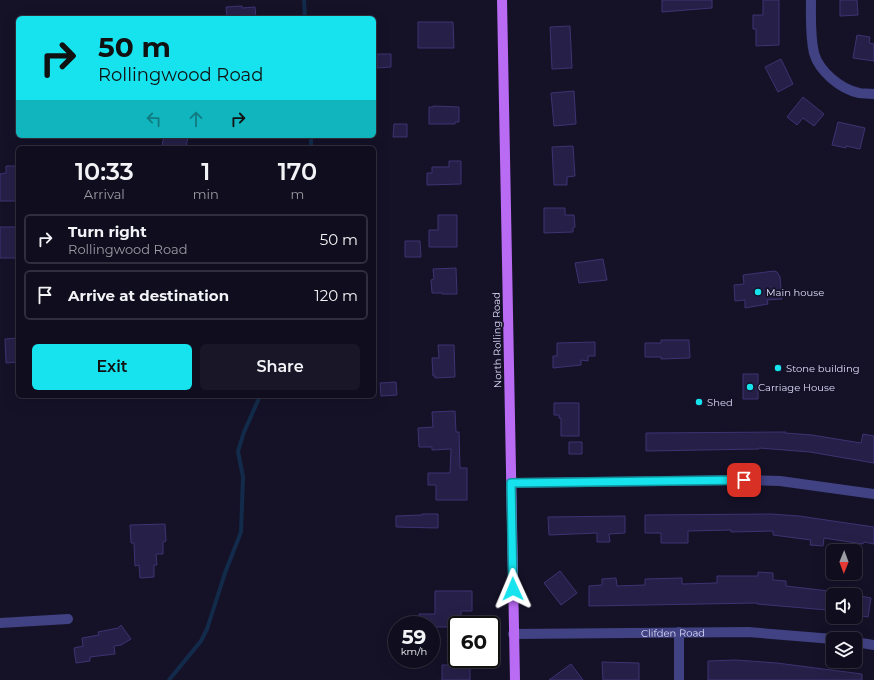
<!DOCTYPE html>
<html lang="en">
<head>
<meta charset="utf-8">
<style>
  :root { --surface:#100e1e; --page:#191727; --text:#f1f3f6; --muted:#9c9ca4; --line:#302e3c; --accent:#16e3ee }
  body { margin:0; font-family:Montserrat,sans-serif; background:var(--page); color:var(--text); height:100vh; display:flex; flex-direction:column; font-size:15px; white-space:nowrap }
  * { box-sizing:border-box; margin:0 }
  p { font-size:13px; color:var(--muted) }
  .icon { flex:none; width:22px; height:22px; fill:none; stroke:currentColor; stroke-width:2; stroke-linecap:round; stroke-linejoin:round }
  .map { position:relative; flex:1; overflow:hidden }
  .drawer { position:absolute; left:16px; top:146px; width:360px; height:252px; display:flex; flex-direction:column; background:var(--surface); border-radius:6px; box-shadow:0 4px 16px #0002,0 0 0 1px var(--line) }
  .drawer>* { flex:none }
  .guide { position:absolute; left:16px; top:16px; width:360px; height:122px; border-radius:6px; box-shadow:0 4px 16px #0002,0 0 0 1px var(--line); background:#16e3ee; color:#111; overflow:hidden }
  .needle { width:26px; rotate:181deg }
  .controls { position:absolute; left:826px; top:544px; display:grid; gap:8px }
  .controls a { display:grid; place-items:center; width:36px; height:36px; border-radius:6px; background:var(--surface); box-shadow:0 4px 16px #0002,0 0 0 1px var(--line); font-size:20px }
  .speed { position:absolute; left:388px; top:616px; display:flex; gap:8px; font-size:20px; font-weight:700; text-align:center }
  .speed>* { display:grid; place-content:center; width:52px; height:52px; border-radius:50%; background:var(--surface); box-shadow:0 4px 16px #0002,0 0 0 1px var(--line); line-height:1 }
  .speed small { font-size:10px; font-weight:400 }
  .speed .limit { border:2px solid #111; border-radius:6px; background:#fff; color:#111 }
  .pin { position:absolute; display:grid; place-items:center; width:34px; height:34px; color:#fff; margin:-17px; border-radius:8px; box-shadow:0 2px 6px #0006 }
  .me { position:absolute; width:44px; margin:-22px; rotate:359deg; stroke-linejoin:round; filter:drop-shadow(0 0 3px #0008) }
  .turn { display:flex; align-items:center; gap:14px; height:84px; padding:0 16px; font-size:18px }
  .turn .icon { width:52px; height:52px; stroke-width:2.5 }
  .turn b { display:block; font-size:28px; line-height:34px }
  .lanes { display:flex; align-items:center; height:38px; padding:0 16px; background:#0003; justify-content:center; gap:20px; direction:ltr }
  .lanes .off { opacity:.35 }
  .eta { display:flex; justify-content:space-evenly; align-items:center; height:68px; text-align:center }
  .eta b { font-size:24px; font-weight:600; line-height:28px }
  .button { display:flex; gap:8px; margin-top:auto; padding:8px 16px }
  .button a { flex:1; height:46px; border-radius:6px; background:var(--accent); color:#111; font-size:16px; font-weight:600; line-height:46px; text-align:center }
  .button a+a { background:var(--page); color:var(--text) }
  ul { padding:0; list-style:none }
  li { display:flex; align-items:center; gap:12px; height:50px; margin:0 8px 6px; padding:0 8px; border:2px solid var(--line); border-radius:6px }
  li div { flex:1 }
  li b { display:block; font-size:15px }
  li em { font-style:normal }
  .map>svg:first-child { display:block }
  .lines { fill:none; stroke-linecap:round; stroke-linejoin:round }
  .stream { stroke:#132b4b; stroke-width:4 }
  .building { fill:#262048; stroke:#3d3372 }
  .minor { stroke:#414283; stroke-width:10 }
  .major { stroke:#ba6bf4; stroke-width:10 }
  .route-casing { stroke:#0e949b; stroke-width:10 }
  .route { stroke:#16e3ee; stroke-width:7 }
  .poi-dot { fill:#16e3ee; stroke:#151228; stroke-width:1.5 }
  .labels { text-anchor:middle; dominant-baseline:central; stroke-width:3.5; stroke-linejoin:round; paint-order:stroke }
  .poi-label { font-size:10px; fill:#dedcfc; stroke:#151228; text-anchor:start }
  .street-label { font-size:10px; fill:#dedcfc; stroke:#151228 }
</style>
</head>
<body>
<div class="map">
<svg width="874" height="680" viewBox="0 0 874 680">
  <rect width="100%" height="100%" fill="#151228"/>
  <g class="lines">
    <!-- stream -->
    <path class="stream" d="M304,0L305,18
      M311,148V136
      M169,680L201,641L207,629L225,573L241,532L243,477L238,451L244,432L260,396"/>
  </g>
  <!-- building -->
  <path class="building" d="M662,0H712V8L662,12Z
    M763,0H779V45L756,46V29H753V15H763Z
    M840,0H857L858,15L840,16Z
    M242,6V8L255,7L256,18H227L226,7Z
    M418,22H453L454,48H418Z
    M570,26L572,68L552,69L550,27Z
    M857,35L870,37L869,43L874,44V61L853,58Z
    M377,54H391V67L377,68Z
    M781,59L793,84L778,92L765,67Z
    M574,91L576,124L554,126L551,93Z
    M803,97L824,114L814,126L803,118L797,125L787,117Z
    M433,106L459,107V122H455V124H429V107H433Z
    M838,122L865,128L860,149L846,146V148L832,145Z
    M394,124H407V137H393Z
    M164,136H188L186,148H174L162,146Z
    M573,146L575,176L567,177V185H554L552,147Z
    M449,161H461V184L427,185V173H432V167H449Z
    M6,166H18V201H0V174L6,173Z
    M544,208H565V215H574L575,227L573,228V232L544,233Z
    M438,215H457V247H429V230H438Z
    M0,227H18V257H15V258H0Z
    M405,241H420L421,257H405Z
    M603,259L607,280L579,283L575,263Z
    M456,268L457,294H442V293H432L431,280L434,279L433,269Z
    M774,271L777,272L780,277L782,299L767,300L768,304L745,308V300L735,301L734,285L744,284L743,275Z
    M18,338V362L6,363L5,339Z
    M661,340H689L690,358L661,359V357H645V343H661Z
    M595,342V356H588V361L581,360V365L553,368V356H557V343Z
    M438,345H454L455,377L435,378V376H433L432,358H439Z
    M743,374H758V399H743Z
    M396,382L397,395L381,396L380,383Z
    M554,403H579V436H561V418H559V415H554Z
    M455,411L456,432H459L460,468H467V500H436V485H428V473H450L451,449L432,450V447H419L418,428L433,427L432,412Z
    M786,432L785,433L812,435L861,443L863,434L874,436V463L810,452L759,448V449L646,451V433Z
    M569,442H582V454H569Z
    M422,514H438V528L396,527V516L422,515Z
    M771,514L799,516L874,527V544L864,542L863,544L824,538L823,546L810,545L811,540L773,535V531L731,532V530L688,531V543H661V533H645V515Z
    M625,516V533L609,534L610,542H597V533L549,535L548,517Z
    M165,524L166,541L163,542V554H156L157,565H154V577L140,578L139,565L135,566L134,543H131L130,525Z
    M560,571L577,593L561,605L544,583Z
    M758,572L773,573V580L786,581V586L829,591L827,610L757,604V603L589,606V586L602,585V579L616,578L617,586L645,585V579L682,578V584L717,583V576H758Z
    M435,591H472V611H461V625H457V627H431V625H419V614H435Z
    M855,595L871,598L868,617L855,615Z
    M121,625L131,639L121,645L114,646L115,654L90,657V661L76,663L74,648L83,646L82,638L99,635L98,632L118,628Z
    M736,660L777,663L862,674V680H708V661Z
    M602,662L639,663V680H603Z
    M571,664L583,680H549Z
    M442,665H470V680H442Z"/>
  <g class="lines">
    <!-- minor -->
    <g class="minor">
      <path d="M811,0C811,17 810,36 814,53C819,71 840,89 859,93C863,94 869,93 874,94"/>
      <path d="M511,483L744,480L780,481L874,494"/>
      <path d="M0,623L68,619"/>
      <path id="s1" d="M513,634L748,632L833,639"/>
      <path d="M855,642L874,645"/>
      <path d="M679,680V632"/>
    </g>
    <!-- major -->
    <path class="major" d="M502,0L515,680"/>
  </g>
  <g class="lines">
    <!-- route casing -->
    <g class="route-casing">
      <path id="route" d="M513,589L511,483L744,480"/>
    </g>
    <!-- route -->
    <use href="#route" class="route"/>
  </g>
  <!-- markers -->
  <g class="poi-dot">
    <circle cx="758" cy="292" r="4"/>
    <circle cx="778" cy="368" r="4"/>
    <circle cx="750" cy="387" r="4"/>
    <circle cx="699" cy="402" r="4"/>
  </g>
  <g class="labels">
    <!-- poi labels -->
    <g class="poi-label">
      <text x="766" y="292">Main house</text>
      <text x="786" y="368">Stone building</text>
      <text x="758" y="387">Carriage House</text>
      <text x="707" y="402">Shed</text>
    </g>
    <!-- street labels -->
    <g class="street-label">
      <text transform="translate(497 340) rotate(-91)">North Rolling Road</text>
      <text stroke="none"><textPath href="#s1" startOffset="160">Clifden Road</textPath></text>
    </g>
  </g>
</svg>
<div class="controls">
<a><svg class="needle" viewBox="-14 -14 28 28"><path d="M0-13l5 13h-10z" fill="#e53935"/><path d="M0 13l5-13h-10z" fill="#9c9ca4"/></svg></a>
<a><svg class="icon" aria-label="sound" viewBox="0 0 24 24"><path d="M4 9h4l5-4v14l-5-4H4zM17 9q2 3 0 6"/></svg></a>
<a><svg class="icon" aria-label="layers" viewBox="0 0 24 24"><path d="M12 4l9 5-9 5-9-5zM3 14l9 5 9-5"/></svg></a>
</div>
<div class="speed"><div>59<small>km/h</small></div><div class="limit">60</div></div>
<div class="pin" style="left:744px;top:480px;background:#d93025"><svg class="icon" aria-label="arrive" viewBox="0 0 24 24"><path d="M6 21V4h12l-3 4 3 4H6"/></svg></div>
<svg class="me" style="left:513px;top:589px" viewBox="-20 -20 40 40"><path d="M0-17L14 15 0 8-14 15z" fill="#16e3ee" stroke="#fff" stroke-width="4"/></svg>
<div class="guide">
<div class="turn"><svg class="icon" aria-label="right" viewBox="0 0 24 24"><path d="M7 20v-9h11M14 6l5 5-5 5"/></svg><div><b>50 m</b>Rollingwood Road</div></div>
<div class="lanes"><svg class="icon off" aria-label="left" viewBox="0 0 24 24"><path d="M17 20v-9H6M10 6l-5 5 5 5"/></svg><svg class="icon off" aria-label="ahead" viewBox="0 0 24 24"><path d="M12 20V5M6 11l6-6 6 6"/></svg><svg class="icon" aria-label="right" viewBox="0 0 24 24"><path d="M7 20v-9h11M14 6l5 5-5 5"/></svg></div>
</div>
<section class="drawer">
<div class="eta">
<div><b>10:33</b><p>Arrival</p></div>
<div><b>1</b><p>min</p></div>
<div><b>170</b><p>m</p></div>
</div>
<ul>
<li><svg class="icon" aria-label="right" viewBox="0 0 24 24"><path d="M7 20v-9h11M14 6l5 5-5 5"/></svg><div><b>Turn right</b><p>Rollingwood Road</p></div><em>50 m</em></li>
<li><svg class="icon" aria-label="arrive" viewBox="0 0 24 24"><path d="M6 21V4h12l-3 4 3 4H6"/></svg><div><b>Arrive at destination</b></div><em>120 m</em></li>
</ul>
<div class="button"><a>Exit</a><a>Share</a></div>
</section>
</div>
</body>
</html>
